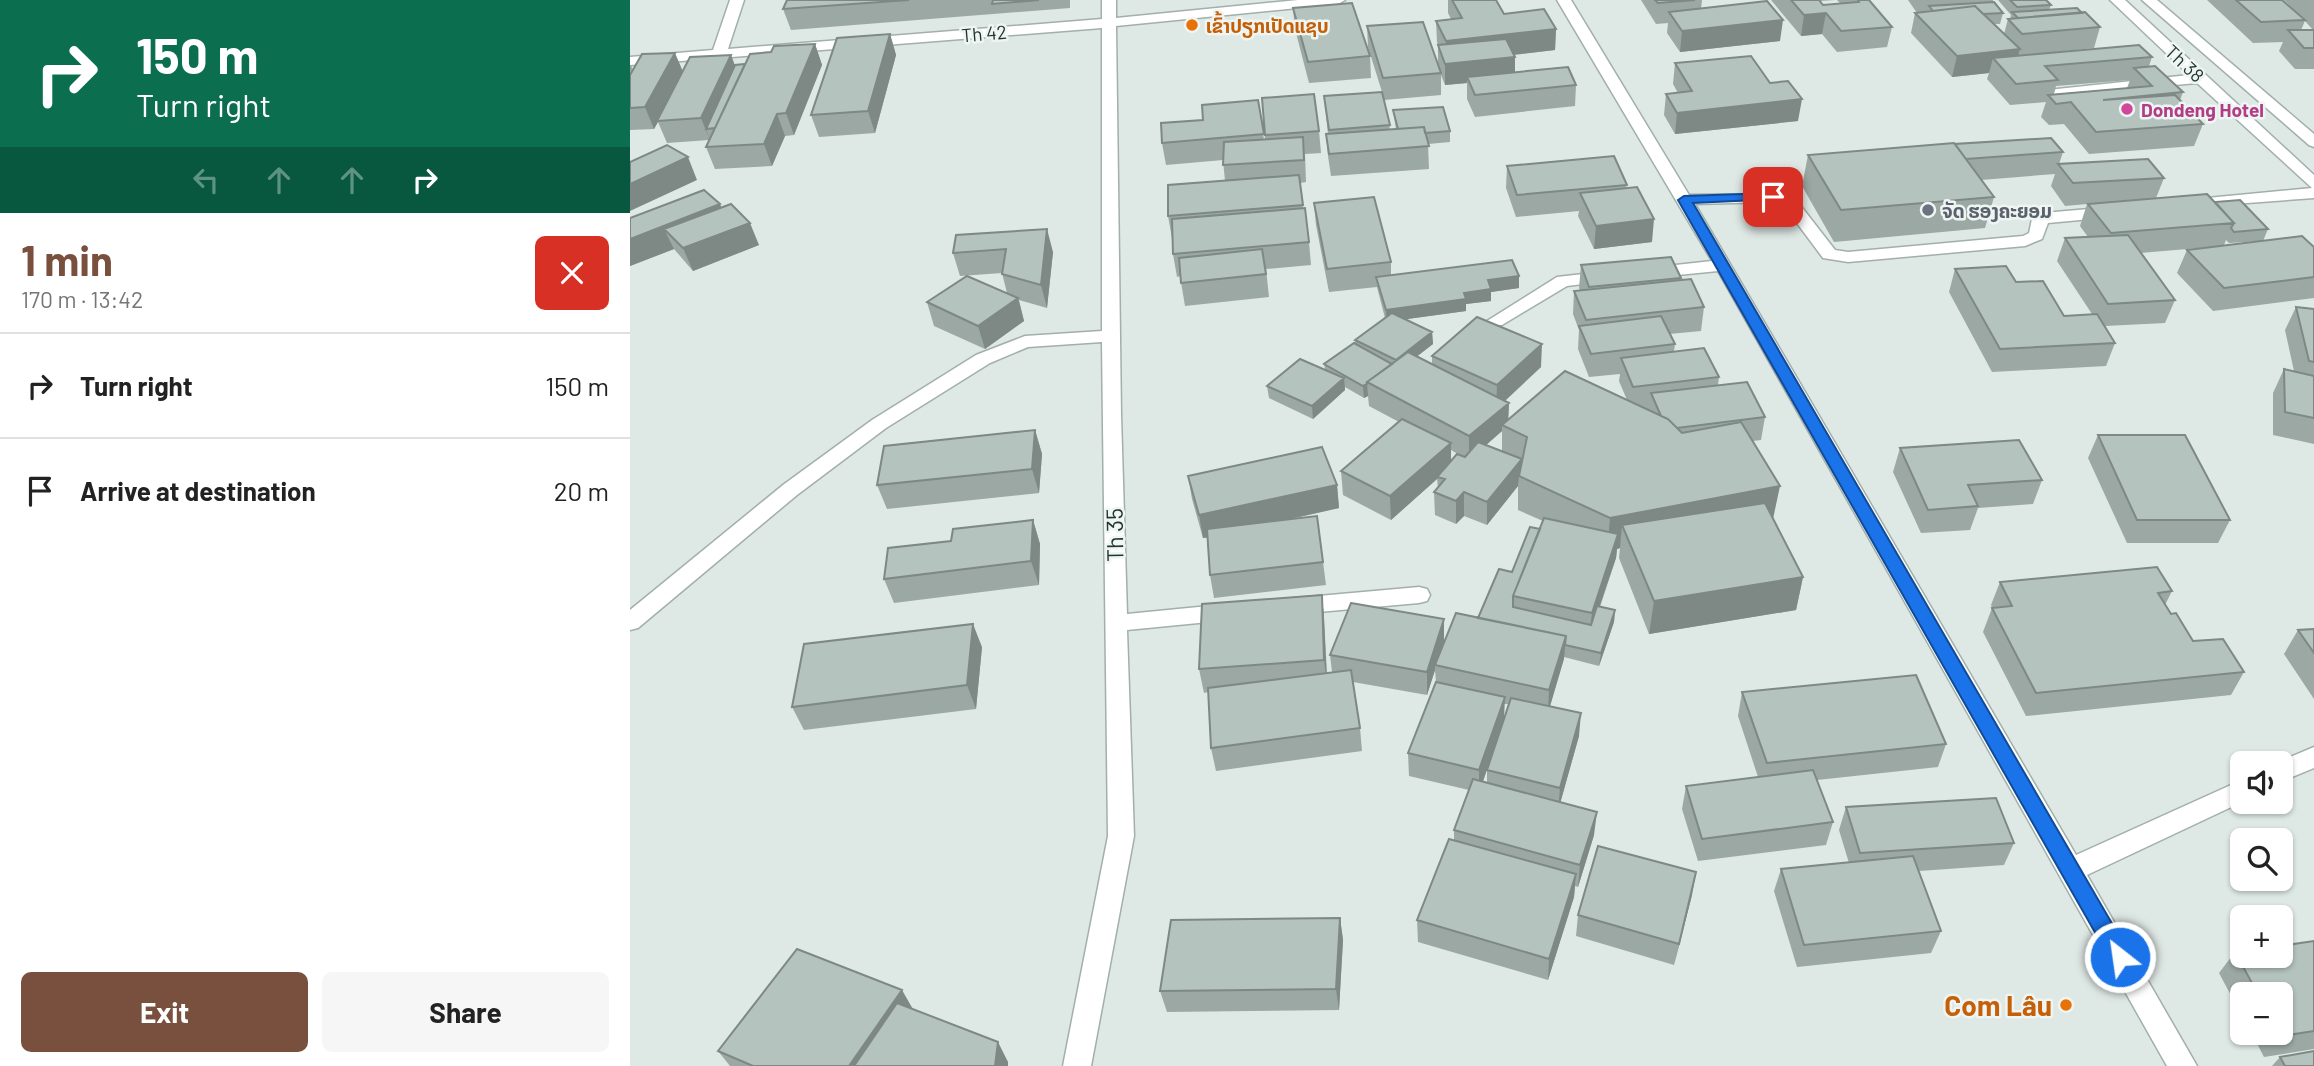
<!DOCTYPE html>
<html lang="en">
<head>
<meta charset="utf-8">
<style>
  :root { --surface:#fff; --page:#f6f6f6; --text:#222; --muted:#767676; --line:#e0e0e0; --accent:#794f3e }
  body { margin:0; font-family:Barlow,"Noto Sans Lao",sans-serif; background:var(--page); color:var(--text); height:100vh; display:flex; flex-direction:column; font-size:26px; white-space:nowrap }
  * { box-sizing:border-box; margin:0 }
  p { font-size:23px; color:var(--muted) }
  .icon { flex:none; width:38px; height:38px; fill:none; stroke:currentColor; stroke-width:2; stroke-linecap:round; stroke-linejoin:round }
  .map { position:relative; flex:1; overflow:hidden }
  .sheet { display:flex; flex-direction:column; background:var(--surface); width:630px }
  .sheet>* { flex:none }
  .hud { background:#0b6e4f; color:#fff; overflow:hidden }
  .buttons { position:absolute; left:1600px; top:751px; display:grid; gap:14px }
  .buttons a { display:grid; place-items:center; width:63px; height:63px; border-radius:10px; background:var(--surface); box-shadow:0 2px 5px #0004; font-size:35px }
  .pin { position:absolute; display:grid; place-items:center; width:60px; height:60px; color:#fff; margin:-30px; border-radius:14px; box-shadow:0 4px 10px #0006 }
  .me { position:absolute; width:77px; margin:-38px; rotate:330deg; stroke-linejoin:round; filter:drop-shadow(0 0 5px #0008) }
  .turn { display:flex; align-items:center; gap:24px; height:147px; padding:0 21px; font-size:32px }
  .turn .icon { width:91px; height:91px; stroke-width:2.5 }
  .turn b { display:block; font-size:49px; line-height:60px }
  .lanes { display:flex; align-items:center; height:66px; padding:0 21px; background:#0003; justify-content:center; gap:35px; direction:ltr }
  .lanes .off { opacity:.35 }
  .round { display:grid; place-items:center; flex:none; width:74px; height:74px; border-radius:10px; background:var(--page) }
  .overview { display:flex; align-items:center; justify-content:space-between; height:119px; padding:0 21px }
  h1 { font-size:42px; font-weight:700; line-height:52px; color:var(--accent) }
  .primary-button { display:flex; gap:14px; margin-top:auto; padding:14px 21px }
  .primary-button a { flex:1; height:80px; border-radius:10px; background:var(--accent); color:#fff; font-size:28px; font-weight:700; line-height:80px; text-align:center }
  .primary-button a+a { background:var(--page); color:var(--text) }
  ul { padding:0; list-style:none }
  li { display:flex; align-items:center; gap:21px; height:105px; padding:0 21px; border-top:2px solid var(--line) }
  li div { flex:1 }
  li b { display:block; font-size:26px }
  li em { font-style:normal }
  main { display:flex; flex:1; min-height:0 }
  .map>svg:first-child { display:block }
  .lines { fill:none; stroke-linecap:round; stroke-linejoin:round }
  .minor-casing { stroke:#a2afab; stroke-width:3 }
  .minor { fill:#fff; fill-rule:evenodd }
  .wall { fill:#9ba8a3; fill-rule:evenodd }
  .shaded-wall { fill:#7e8884 }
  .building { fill:#b4c3bd; stroke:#7e8884; stroke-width:2 }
  .route { fill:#1a73e8; stroke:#114b97; stroke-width:2 }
  .food-dot { fill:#e8710a; stroke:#eef5f2; stroke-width:2.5 }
  .hotel-dot { fill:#d1479c; stroke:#eef5f2; stroke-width:2.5 }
  .worship-dot { fill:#6b7280; stroke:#eef5f2; stroke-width:2.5 }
  .labels { text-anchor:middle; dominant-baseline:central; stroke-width:5; stroke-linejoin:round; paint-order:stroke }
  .far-food-label { font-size:19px; font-weight:bold; fill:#c56008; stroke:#eef5f2; text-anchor:start }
  .far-street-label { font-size:19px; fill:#213632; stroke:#eef5f2 }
  .far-hotel-label { font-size:19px; font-weight:bold; fill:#b23c85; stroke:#eef5f2; text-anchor:start }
  .far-worship-label { font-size:19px; font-weight:bold; fill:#5b616d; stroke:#eef5f2; text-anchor:start }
  .street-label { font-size:23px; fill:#213632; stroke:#eef5f2 }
  .near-food-label { font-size:28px; font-weight:bold; fill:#c56008; stroke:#eef5f2; text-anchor:end }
</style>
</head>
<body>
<main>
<section class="sheet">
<div class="hud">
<div class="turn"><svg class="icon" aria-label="right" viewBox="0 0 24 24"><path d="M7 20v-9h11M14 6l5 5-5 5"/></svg><div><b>150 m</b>Turn right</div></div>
<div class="lanes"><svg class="icon off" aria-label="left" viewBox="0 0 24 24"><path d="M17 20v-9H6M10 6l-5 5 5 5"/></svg><svg class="icon off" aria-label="ahead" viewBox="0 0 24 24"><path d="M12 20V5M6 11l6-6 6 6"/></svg><svg class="icon off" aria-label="ahead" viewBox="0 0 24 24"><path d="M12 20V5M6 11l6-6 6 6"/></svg><svg class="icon" aria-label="right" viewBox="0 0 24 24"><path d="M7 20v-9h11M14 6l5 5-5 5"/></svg></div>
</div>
<div class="overview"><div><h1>1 min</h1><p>170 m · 13:42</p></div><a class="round" style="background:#d93025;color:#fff"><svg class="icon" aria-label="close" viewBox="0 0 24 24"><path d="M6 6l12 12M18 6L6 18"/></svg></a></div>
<ul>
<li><svg class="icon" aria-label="right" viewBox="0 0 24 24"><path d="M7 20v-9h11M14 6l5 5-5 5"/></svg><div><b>Turn right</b></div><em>150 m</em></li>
<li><svg class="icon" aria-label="arrive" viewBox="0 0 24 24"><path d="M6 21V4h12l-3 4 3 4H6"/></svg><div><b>Arrive at destination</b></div><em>20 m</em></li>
</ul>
<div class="primary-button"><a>Exit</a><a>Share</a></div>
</section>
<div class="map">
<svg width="1684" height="1066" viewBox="0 0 1684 1066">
  <rect width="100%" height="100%" fill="#dee8e4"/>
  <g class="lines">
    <!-- minor casing -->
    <g class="minor-casing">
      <path id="minor" d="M100,0H114L98,49L472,19V0H486V18L668,0H715L708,4L486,26L491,415L497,614L599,604L607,606L610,612L607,618L599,620L497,630L504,836L461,1066H433L478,836L472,342L398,347L360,363L256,428L167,495L8,628L0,630V610L153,485L242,420L346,355L395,336L472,331V28L0,65V57L83,50Z
        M927,0H941L1059,195L1149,194L1167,201L1205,250L1218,252L1393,236L1399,233L1402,219L1413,213L1482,207L1490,212L1482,217L1418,223L1412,239L1395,246L1218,262L1193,258L1155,207L1141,202L1065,204L1446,855L1612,780V802L1457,875L1567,1066H1537L1088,271L1018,278L1009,273L1018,268L1082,261Z
        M1480,0H1495L1684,175V198L1550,208L1548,205L1550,202L1556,200L1682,188L1567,83L1422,96L1420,93L1422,90L1427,89L1559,75Z
        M1512,0H1527L1684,134V147L1679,145Z
        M979,271L988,276L985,280L937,286L872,325H860L857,321L927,277Z
        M789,587L797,589L800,595L797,601L789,603L666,614L658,612L655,606L658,600L666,598Z
        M1684,747V768L1650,782V763H1646Z"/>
    </g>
    <!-- minor -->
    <use href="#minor" class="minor"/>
  </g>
  <!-- wall -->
  <path class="wall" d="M157,0H440V8L161,30L153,9Z
    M818,0H866L874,14L926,29L925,50L884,55L885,73L946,85L945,106L845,117L837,99V83L815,85L811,75V95L754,100L760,129H766L763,110L820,131V142L798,144L799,169L701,176L698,156L696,134H698L694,96L752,92L738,47L737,26L808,64V45L807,42L806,21L821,19L818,13Z
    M1011,0H1072L1071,9L1150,41L1050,52L1037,33L1038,23L1026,24Z
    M1141,0H1205L1190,1L1193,5L1210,3L1207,0H1239L1262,27L1257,47L1207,52L1192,34L1171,36Z
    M1278,0H1363V2L1373,13L1370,24H1363L1374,34L1378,19H1380L1381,15L1368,0H1416L1421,5L1419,10L1452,13L1470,27L1464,48L1388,56L1522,57L1519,66L1553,92L1550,100L1573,124L1564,146L1459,154L1434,124L1419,125L1411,117L1416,102L1380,105L1357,79L1359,73L1322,77L1281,33L1285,13H1287ZM1500,80L1497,88L1424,94L1426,86Z
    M1577,0H1652L1669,15L1654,0H1684V69H1665L1649,51L1653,42L1623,43ZM1675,21L1683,30H1671Z
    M663,8L740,56L741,78L679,83L665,29Z
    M260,34L266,55L245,133L189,137L181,115Z
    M185,44L192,65L164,135L155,136L142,166L85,169L76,147L79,140L37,143L28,122L24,129L0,130V65H1L3,70L53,72L115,64L141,52Z
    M1045,63L1140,83L1168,121L1045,134L1034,115L1036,94L1048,93L1043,84Z
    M632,98L689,131L691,153L675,154L676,182L670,183L673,208L679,242L681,265L636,269L639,297L555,306L550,276L547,277L543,254L542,238L538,216L595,181L593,160L536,165L532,143L573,120L628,100L634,140H635Z
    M1325,144L1433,152L1429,164L1534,178L1526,198L1585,202L1638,229L1633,241L1684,247V298L1583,311L1547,273L1557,250L1593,246L1510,253L1545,300L1535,323L1475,326L1485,343L1476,366L1362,372L1319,292L1325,269L1386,282L1434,316L1462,314L1427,261L1435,238L1458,237L1450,226L1457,204L1435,206L1421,186L1425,174L1351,180L1364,197L1355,228L1204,242L1172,186L1178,155ZM1596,240L1599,243L1631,241L1594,245Z
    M877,166L997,185L996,188L1022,242L964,249L948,216L949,211L886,217L876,188Z
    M684,203L761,262V275L889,276V288L861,292V301L836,304V311L776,319L802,332L803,344L787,356L802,364V356L911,367L875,401L879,403L878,420L997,400L989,381L990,374L959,377L948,349L949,330L943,314L944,291H950L949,288L951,265L1051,278L1050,280L1074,307L1071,331L1039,334L1045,344L1044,351L1089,377L1088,385L1135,417L1131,440L1123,441L1143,518L1173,577L1166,610L1019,634L989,558L990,548L987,549L986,558L970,607L985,610L984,622L969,666L934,657L920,706L949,736L930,803L964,835L948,887L945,886L944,897L918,980L788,942L787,920L824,841V830L839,790L779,776L778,753L806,682L805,670L797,695L723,682L730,728L732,751L586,771L581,748L578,692L574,693L569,669L692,595L694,618L697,673L702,672L700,655L814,619V642L848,618L882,572L910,529L913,521L888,510V486L857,525L834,516L826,524L805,515L804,492L808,488L807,479L761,520L713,495L711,471L769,422L739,406L738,396L734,398L715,387V390L683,419L639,398L637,386L695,369L694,364L725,344V340L755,318L747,287L699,292L686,225ZM872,431V451L856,445ZM821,450L831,456L821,461ZM874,704H878L874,718ZM858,767L857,770V783L853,782Z
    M91,207L129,245L63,271L44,249L0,266V218Z
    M326,235L423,252L417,308L389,300L394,321L355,349L304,326L297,302L377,293L372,273L330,276L323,253Z
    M1666,307L1684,309V444L1643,435V393L1654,369L1664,371L1655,330Z
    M405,430L412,454L409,493L257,509L247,485Z
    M1468,435L1600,520L1588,543H1497L1458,458Z
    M1270,448L1412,480L1403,504L1348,508L1340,530L1291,533L1263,472Z
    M558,476L707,485L709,508L657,520L693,562L696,585L584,598L580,575L577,538H573L562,499Z
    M403,520L410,544L409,585L264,603L254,579Z
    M1370,582L1542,591L1535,605L1541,614L1563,641L1614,672L1601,695L1396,716L1353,632L1362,608L1361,605Z
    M1684,629V699L1654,654L1668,630Z
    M352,647L346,709L174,730L162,707Z
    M1112,692L1316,744L1308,767L1187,780L1203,822L1196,845L1068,861L1052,809L1056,786L1128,777L1108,716Z
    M1216,807L1384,843L1374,865L1289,871L1311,931L1301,953L1167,967L1144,891L1151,869L1219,863L1209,830Z
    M1062,895L1044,965L946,936L948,915Z
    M710,918L713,940L709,1010L537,1012L530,991Z
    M1684,941V1049L1634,1057L1621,1032H1650V994H1612V1016L1589,973L1605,952Z
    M283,1010L378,1062V1066H100L88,1051Z
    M1650,1057L1684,1066H1642Z"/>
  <!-- shaded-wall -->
  <path class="shaded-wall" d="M1196,13L1192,34L1171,36L1174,15Z
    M1153,20L1150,41L1050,52L1052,31Z
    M926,29L925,50L817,62L816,41Z
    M260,34L266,55L245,133L238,111Z
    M185,44L192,65L164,135L156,113Z
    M1390,49L1384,70L1363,58L1359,73L1322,77L1327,56Z
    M45,53L54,74L24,129L15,107Z
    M101,55L109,76L76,129L80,140L71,118Z
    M885,57V78L837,77V83L815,85V64Z
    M1172,99L1168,121L1045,134L1047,113Z
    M147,114L155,136L142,166L134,144Z
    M58,157L67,180L0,211V184Z
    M90,204L99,227L34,229L44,249L0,266V239Z
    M1024,219L1022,242L964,249L966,226Z
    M120,223L129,245L63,271L53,248Z
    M417,229L423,252L417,308L411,285Z
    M889,276V288L861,292V301L836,304V311L756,322V310L834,293L858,280Z
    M388,298L394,321L355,349L348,326Z
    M802,332L803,344L767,372L766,360Z
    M912,344L911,367L866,409L867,385Z
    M714,378L715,390L683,419L682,406Z
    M737,384L738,396L734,398L733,386Z
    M879,403L878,426L872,425V431L839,460V436Z
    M405,430L412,454L409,493L402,469Z
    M821,443V466L807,477V479L761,520L760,496Z
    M892,459L889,476L888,486L857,525V502Z
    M707,485L709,508L573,538L569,515Z
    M1150,486L1143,519L992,525L990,548L987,549L986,558L959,637L962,613L977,551L980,518Z
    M834,492V516L826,524V501Z
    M403,520L410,544L409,585L401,561Z
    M1173,577L1166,610L1019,634L1024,601Z
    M692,595L694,618L697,684L694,660Z
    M985,610L984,622L969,666L971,653Z
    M814,619V642L805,665V670L797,695V672Z
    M343,624L352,647L346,709L337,685Z
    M936,636L934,659L918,713L919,690Z
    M875,697L874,720L849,792V770Z
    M951,713L949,736L928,811L930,788Z
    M967,812L964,835L948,887L950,865Z
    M1066,872L1062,895L1044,965L1049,944Z
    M946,874L944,897L918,980L919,959Z
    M710,918L713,940L709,1010L706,989Z
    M272,990L284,1011L246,1066H219Z
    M368,1042L378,1062V1066H365Z"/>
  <!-- building -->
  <path class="building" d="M157,0H279L153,9Z
    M363,0H409L362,4Z
    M822,0H866L874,14L914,9L926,29L816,41L806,21L832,18Z
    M1025,0H1065L1028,3Z
    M1161,0H1189L1193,5L1229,2L1228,0H1239L1262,27L1211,31L1196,13L1174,15Z
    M1380,0H1416L1421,5L1387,7Z
    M1606,0H1652L1675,20L1631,22Z
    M1137,1L1153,20L1052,31L1039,12Z
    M1364,2L1373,13L1353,14L1345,6L1303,11L1299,6Z
    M722,3L740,56L678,62L663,8Z
    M1345,6L1390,49L1327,56L1285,13Z
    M1447,8L1452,13L1388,18L1382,12Z
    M1455,12L1470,27L1392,34L1378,19Z
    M793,22L811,73L753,78L737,26Z
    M1658,30H1684V48H1674Z
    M260,34L238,111L181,115L207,38Z
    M876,39L885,57L815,64L808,45Z
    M185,44L156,113L147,114L134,144L76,147L120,54L141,52L144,46Z
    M1509,45L1522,57L1415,66L1428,80L1386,84L1363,58Z
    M45,53L15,107L0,108V75L12,54Z
    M101,55L71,118L27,121L60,57Z
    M1121,56L1140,83L1158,81L1172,99L1047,113L1036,94L1062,91L1045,63Z
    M115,64L85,128L76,129L105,65Z
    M1525,66L1553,92L1473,100L1545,95L1573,124L1466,132L1441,102L1426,104L1418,95L1522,86L1504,68Z
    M938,67L946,85L845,95L837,77Z
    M752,92L760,125L699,130L694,96Z
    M684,94L689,131L635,135L632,98Z
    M628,100L634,134L532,143L531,123L573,120L572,105Z
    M813,107L820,131L795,133L794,127L768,129L763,110Z
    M794,127L799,146L699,154L696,134Z
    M673,137L674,160L593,165L594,142Z
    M1421,138L1433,152L1336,159L1325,144Z
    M1324,143L1364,197L1211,210L1178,155Z
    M37,145L58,157L0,184V162Z
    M984,156L997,185L887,195L877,166Z
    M1518,159L1534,178L1443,183L1428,164Z
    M669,175L673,205L538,216V185Z
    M1007,187L1024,219L966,226L950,193Z
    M74,190L90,204L0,239V218Z
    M1577,194L1604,223L1481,233L1458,204Z
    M744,197L761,262L697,269L684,203Z
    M1610,200L1638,229L1604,232L1601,228L1604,223L1585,202Z
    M101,204L120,223L53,248L34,229Z
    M675,208L679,242L543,254L542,219Z
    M417,229L411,285L372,274L376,249L323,253L326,235Z
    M1498,235L1545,300L1478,304L1435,238Z
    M1672,236L1684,247V277L1594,288L1557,250Z
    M632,249L636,274L551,283L549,258Z
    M1041,257L1051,278L959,287L951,265Z
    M882,260L889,276L858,280L861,289L834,293L836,299L756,310L746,277Z
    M1376,266L1386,282L1413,281L1434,316L1467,314L1485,343L1370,349L1325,269Z
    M337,276L388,298L348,326L297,302Z
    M1061,279L1074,307L956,320L944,291Z
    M1666,307L1684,309V362L1679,361Z
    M762,313L802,332L766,360L725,340Z
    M1031,316L1045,344L961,354L949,326Z
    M847,317L912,344L867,385L802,356Z
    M724,343L762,364L737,382V384L733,386L694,364Z
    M1074,348L1089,377L1003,387L991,358Z
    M778,352L879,403L839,436L737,382Z
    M670,359L714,378L682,406L637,386Z
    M1654,369L1684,376V418L1655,412Z
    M935,371L1038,419L1052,433L1111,422L1150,486L980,518L889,476L897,437L872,425Z
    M1117,382L1135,417L1047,428L1038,419L1031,416L1021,393Z
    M772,419L821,443L760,496L711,471Z
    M405,430L402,469L247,485L254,446Z
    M1468,435H1555L1600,520H1507Z
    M1389,440L1412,480L1338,485L1348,506L1298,510L1270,448Z
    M848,442L892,459L857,502L834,492L826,501L804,492L815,479L807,477L827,454L835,457Z
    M692,447L707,485L569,515L558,476Z
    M1135,503L1173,577L1024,601L992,525Z
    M687,516L693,562L580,575L577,529Z
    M914,518L988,534L962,613L883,596Z
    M403,520L401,561L254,579L258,548L321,541L323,529Z
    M900,527L910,529L883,596V607L961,625L967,606L985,610L971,653L935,645L936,636L848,618L869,569L882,572Z
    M1527,567L1542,591L1528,593L1541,614L1546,613L1563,641L1593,639L1614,672L1406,693L1362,608L1382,606L1370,582Z
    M692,595L694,660L569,669L572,604Z
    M721,603L814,619L797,672L700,655Z
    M826,613L936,636L919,690L805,665Z
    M343,624L337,685L162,707L174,644Z
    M1684,629V653L1668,630Z
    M721,670L730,728L581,748L578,688Z
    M1286,675L1316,744L1137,763L1112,692Z
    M806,682L875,697L849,770L778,753Z
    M881,698L951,713L930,788L857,770Z
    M1183,770L1203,822L1072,839L1056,786Z
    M843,779L967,812L950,865L824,830Z
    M1366,798L1384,843L1230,853L1216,807Z
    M819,839L946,874L919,959L787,920Z
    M968,846L1066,872L1049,944L948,915Z
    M1283,856L1311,931L1174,945L1151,869Z
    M710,918L706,989L530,991L541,920Z
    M1684,941V1031L1652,1036L1650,1032V994H1628L1605,952L1612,951V956H1650V946Z
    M167,949L272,990L219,1066H123L88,1051Z
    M267,1003L368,1042L365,1066H224Z
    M1684,1051V1066H1655L1650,1057Z"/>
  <!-- route -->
  <path class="route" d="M1143,193L1147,194V199L1063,203L1498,951L1501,957L1498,964L1490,967L1483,964L1048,200L1054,196Z"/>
  <!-- markers -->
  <g class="food-dot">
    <circle cx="562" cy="25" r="7"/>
    <circle cx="1436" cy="1005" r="7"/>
  </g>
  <circle class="hotel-dot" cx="1497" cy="109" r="7"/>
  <circle class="worship-dot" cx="1298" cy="210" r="7"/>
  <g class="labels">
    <!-- far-food labels -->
    <g class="far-food-label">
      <text x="576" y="25">ເຂົ້າປຽກເປັດແຊບ</text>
    </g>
    <!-- far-street labels -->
    <g class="far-street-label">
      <text transform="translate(354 33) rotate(-5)">Th 42</text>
      <text transform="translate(1555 63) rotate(43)">Th 38</text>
    </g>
    <!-- far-hotel labels -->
    <g class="far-hotel-label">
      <text x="1511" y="109">Dondeng Hotel</text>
    </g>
    <!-- far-worship labels -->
    <g class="far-worship-label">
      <text x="1312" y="210">ຈັດ ຮອງຄະຍອມ</text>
    </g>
    <!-- street labels -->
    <g class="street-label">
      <text transform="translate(484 535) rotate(-91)">Th 35</text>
    </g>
    <!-- near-food labels -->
    <g class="near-food-label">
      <text x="1422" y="1005">Com Lâu</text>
    </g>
  </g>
</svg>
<div class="buttons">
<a><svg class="icon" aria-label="sound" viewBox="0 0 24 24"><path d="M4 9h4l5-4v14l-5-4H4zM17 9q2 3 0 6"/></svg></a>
<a><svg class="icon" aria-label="search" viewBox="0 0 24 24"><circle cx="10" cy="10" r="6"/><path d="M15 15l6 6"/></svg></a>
<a>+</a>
<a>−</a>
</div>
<div class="pin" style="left:1143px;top:197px;background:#d93025"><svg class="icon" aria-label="arrive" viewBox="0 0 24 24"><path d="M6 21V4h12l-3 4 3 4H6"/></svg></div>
<svg class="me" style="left:1490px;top:957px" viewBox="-20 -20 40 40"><circle r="17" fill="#1a73e8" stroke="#fff" stroke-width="3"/><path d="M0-11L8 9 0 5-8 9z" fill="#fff"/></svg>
</div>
</main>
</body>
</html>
